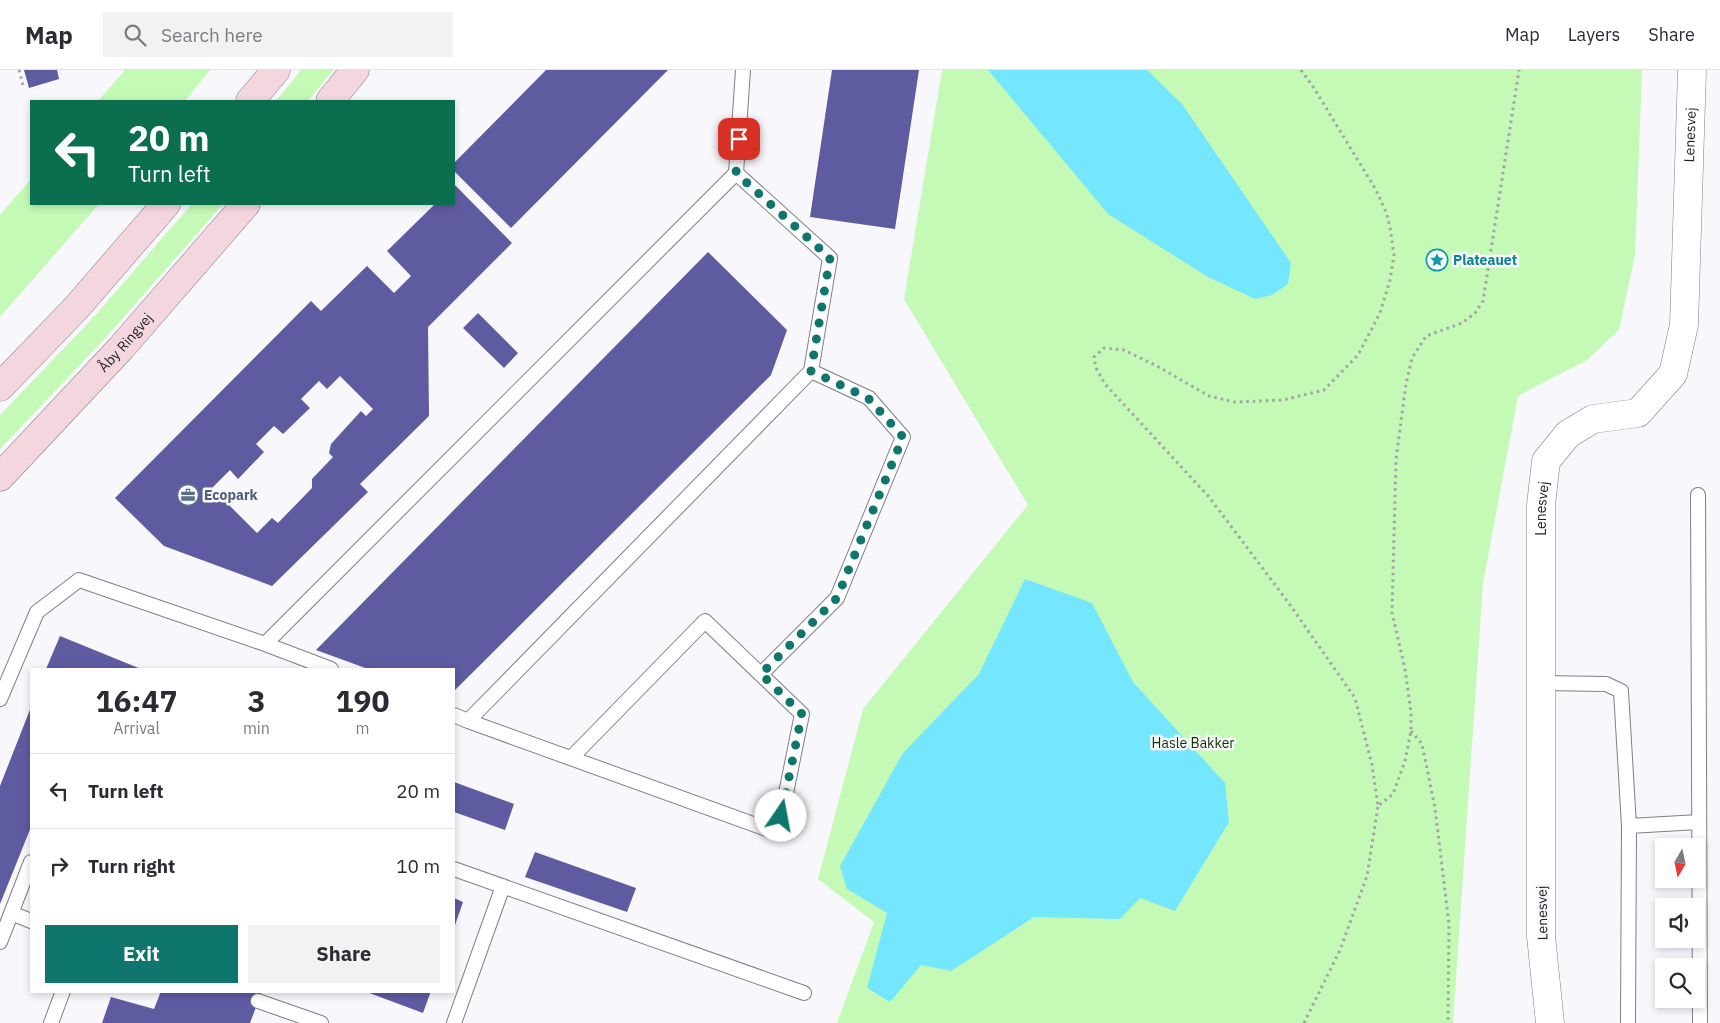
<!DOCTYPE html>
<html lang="en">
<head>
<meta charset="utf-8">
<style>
  :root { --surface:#fff; --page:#f2f2f3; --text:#2b2b33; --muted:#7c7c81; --line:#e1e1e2; --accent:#0f766e }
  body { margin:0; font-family:"IBM Plex Sans",sans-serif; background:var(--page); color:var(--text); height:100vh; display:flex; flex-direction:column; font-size:19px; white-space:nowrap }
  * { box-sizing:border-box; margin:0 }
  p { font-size:16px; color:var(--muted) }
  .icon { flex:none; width:28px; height:28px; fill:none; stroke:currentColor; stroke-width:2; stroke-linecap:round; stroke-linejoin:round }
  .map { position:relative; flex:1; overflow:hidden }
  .drawer { position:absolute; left:30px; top:598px; width:425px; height:325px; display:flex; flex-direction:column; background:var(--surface); border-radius:0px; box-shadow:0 2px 8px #0003 }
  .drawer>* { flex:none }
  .top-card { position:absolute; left:30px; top:30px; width:425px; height:105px; border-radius:0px; box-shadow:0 2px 8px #0003; background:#0b6e4f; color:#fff; overflow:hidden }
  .needle { width:32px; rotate:189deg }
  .controls { position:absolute; left:1655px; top:768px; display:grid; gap:10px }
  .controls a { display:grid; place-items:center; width:50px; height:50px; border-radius:0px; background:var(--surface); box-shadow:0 2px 8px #0003; font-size:25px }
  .pin { position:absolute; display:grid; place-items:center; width:42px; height:42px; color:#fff; margin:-21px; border-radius:10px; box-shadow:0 2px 8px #0006 }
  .me { position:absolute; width:55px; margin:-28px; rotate:12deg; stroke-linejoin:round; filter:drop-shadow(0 0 4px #0008) }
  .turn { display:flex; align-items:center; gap:18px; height:105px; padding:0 15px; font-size:22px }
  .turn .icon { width:65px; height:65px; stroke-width:2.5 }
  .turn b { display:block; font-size:35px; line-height:42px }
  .eta { display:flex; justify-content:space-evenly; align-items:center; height:85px; text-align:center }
  .eta b { font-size:30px; font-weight:800; line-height:35px }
  .action { display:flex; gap:10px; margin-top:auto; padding:10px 15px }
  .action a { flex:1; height:58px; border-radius:0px; background:var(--accent); color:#fff; font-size:20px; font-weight:800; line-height:58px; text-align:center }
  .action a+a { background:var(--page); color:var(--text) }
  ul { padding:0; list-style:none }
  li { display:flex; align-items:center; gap:15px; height:75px; padding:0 15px; border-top:1px solid var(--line) }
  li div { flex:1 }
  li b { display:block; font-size:19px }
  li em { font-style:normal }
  header { display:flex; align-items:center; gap:30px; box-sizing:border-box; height:70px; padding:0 25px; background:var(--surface); border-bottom:1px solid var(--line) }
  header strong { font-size:24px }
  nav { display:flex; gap:28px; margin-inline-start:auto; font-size:18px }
  .search { width:350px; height:45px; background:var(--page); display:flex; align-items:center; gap:12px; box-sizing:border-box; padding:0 18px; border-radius:0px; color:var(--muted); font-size:19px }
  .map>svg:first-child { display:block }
  .green { fill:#c4f9b6 }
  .water { fill:#74e6fd }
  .building { fill:#5f5ba1; fill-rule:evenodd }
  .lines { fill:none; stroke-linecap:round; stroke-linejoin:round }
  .lane-casing { stroke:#7f7f84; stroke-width:16 }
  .street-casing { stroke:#7f7f84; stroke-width:29 }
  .secondary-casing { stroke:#7f7f84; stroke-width:29 }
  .path { stroke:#a3a3a7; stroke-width:3; stroke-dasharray:2.5 4; stroke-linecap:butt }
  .lane { stroke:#fff; stroke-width:14 }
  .street { stroke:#fff; stroke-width:28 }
  .secondary { stroke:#f4d6df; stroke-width:28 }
  .route { stroke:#0f766e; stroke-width:9; stroke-dasharray:0 16.2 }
  .labels { text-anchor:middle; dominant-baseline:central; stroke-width:5; stroke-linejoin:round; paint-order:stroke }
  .street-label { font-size:14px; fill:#212123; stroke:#f7f7fc }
  .culture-label { font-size:14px; font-weight:bold; fill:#0d838f; stroke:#f7f7fc; text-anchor:start }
  .service-label { font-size:14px; font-weight:bold; fill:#4e5e75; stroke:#f7f7fc; text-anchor:start }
  .park-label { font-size:14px; fill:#103304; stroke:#f7f7fc }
</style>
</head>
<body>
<header>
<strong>Map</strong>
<div class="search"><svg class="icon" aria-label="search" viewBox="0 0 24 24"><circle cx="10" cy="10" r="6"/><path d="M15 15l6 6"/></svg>Search here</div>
<nav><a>Map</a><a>Layers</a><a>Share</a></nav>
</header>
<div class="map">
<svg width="1720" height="953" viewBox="0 0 1720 953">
  <rect width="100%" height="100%" fill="#f7f7fc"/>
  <!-- green -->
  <path class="green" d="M125,0H210L185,31H98Z
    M301,0H333L308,31H276Z
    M942,0H1642L1635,185L1619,260L1587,290L1518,326L1483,513L1453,953H837L874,852L818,809L863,639L1028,435L904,229Z
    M31,109V134H99L0,247V145Z
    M192,134H223L109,264L0,379V345L92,249Z"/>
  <!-- water -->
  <path class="water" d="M988,0H1147L1182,34L1291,193L1288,214L1272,225L1255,229L1208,207L1108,144Z
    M1025,509L1092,533L1133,612L1225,713L1229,752L1175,841L1140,828L1120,849L1034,847L951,901L921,895L890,932L867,918L887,843L847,819L840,796L903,683L979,604Z"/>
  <!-- building -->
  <path class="building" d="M24,0H57L59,9L29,18Z
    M546,0H668L511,158L454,101V93Z
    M832,0H919L895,159L810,147Z
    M454,114L512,173L428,257L429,346L360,414L368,422L272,516L164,476L115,428L311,231L321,241L367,196L394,223L411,206L387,181L435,134H454ZM340,306L373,339L366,346L361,341L331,374L329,383L333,387L312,409V418L278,453L272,448L257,463L212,418L230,400L238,409L264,382L256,374L274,356L283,364L310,338L301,329L319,311L327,319Z
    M708,182L787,260L771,305L454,621V599H368L316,580Z
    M478,243L518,283L504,298L463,258Z
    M60,566L141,599H46Z
    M31,637V757L0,834V716Z
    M454,712L514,734L505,760L454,742Z
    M535,782L636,818L627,842L525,807Z
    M454,828L463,832L454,858Z
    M161,921H262L250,953H102L111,927L154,939Z
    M364,921H431L423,943Z"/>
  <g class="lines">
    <!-- lane casing -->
    <g class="lane-casing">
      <path id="lane" d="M736,103L743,0
        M1698,425L1700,953
        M265,574L736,103L830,188L811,301L468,651L454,645
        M761,604L837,528L903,367L869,328L811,301
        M1542,613L1606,614L1621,621L1629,756L1628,953
        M0,629L37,542L79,510L265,574L331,599
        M468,651L778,763L802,644L705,551L571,688
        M1629,756L1699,752
        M454,799L804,923
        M11,843L31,851
        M0,872L31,792
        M258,931L321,953
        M51,953L63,921
        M454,953L503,816"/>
    </g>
    <!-- street casing -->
    <g class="street-casing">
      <g id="street">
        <path id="s1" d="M1550,953L1541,866V435L1546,391L1568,364L1593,349L1638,343L1673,304L1684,255L1692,0"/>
      </g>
    </g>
    <!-- secondary casing -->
    <g class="secondary-casing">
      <g id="secondary">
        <path d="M250,31L276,0"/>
        <path d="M330,31L355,0"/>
        <path d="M0,317L77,237L166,134"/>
        <path id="s2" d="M0,407L121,278L246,134"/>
      </g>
    </g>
    <!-- path -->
    <path class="path" d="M19,0L24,19
      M1301,0L1314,18L1376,120L1386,142L1390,157L1394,185L1390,210L1380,243L1358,285L1324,320L1283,330L1234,332L1209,326L1157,296L1124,280L1104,278L1094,287L1096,298L1105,314L1209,427L1288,532L1355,628L1372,695L1378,736L1393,724L1405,691L1411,661V642L1405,599L1392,543L1396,389L1406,314L1412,288L1426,266L1462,253L1475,243L1483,231L1519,0
      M1411,661L1422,674L1435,738L1449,854L1448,953
      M1304,953L1340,880L1367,806L1378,736"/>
    <!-- lane -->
    <use href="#lane" class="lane"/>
    <!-- street -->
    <use href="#street" class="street"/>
    <!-- secondary -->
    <use href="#secondary" class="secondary"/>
  </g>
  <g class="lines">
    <!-- route -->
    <path class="route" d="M739,69L736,103L830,188L811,301L868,328L903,367L837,528L761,604L802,644L781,746"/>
  </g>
  <!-- icons -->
  <defs>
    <g id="sight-ring" transform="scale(1.125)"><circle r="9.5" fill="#f7f7fc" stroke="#0f9aa8" stroke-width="1.5"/><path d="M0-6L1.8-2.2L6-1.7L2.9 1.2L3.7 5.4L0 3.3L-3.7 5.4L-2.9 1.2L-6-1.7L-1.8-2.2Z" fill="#0f9aa8"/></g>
    <g id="office-ring" transform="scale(1.125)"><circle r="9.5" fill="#f7f7fc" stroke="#5c6f8a" stroke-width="1.5"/><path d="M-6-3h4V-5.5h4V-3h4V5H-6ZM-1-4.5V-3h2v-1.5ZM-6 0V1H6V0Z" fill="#5c6f8a"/></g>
  </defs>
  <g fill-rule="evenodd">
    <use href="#sight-ring" x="1437" y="190"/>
    <use href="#office-ring" x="188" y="425"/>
  </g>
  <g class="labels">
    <!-- street labels -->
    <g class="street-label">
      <text stroke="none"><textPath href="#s1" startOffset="965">Lenesvej</textPath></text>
      <text stroke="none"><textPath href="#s2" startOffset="184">Åby Ringvej</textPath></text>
      <text stroke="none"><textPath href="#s1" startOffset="515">Lenesvej</textPath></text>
      <text transform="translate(1542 843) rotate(-91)">Lenesvej</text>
    </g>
    <!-- culture labels -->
    <g class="culture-label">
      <text x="1453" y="190">Plateauet</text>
    </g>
    <!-- service labels -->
    <g class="service-label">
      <text x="204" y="425">Ecopark</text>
    </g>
    <!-- park labels -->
    <g class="park-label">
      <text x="1193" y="673">Hasle Bakker</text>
    </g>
  </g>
</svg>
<div class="controls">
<a><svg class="needle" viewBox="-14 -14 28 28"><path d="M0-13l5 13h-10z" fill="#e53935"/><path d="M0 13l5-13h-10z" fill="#7c7c81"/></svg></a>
<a><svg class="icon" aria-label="sound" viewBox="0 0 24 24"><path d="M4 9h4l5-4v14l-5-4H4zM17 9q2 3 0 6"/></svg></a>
<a><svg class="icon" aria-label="search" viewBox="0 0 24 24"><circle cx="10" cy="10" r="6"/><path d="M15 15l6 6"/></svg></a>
</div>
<div class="pin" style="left:739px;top:69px;background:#d93025"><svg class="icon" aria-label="arrive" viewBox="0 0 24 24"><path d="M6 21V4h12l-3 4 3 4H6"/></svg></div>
<svg class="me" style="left:781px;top:746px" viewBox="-20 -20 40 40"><circle r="19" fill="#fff"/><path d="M0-13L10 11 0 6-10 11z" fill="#0f766e"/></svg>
<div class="top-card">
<div class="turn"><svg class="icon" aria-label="left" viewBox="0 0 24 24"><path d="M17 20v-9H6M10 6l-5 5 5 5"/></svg><div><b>20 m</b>Turn left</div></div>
</div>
<section class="drawer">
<div class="eta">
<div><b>16:47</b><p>Arrival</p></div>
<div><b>3</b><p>min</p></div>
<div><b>190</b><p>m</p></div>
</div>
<ul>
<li><svg class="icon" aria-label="left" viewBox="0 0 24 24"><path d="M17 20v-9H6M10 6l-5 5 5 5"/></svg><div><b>Turn left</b></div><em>20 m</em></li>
<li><svg class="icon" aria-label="right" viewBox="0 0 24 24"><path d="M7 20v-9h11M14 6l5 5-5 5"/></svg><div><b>Turn right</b></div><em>10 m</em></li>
</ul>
<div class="action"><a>Exit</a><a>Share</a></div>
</section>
</div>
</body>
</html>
